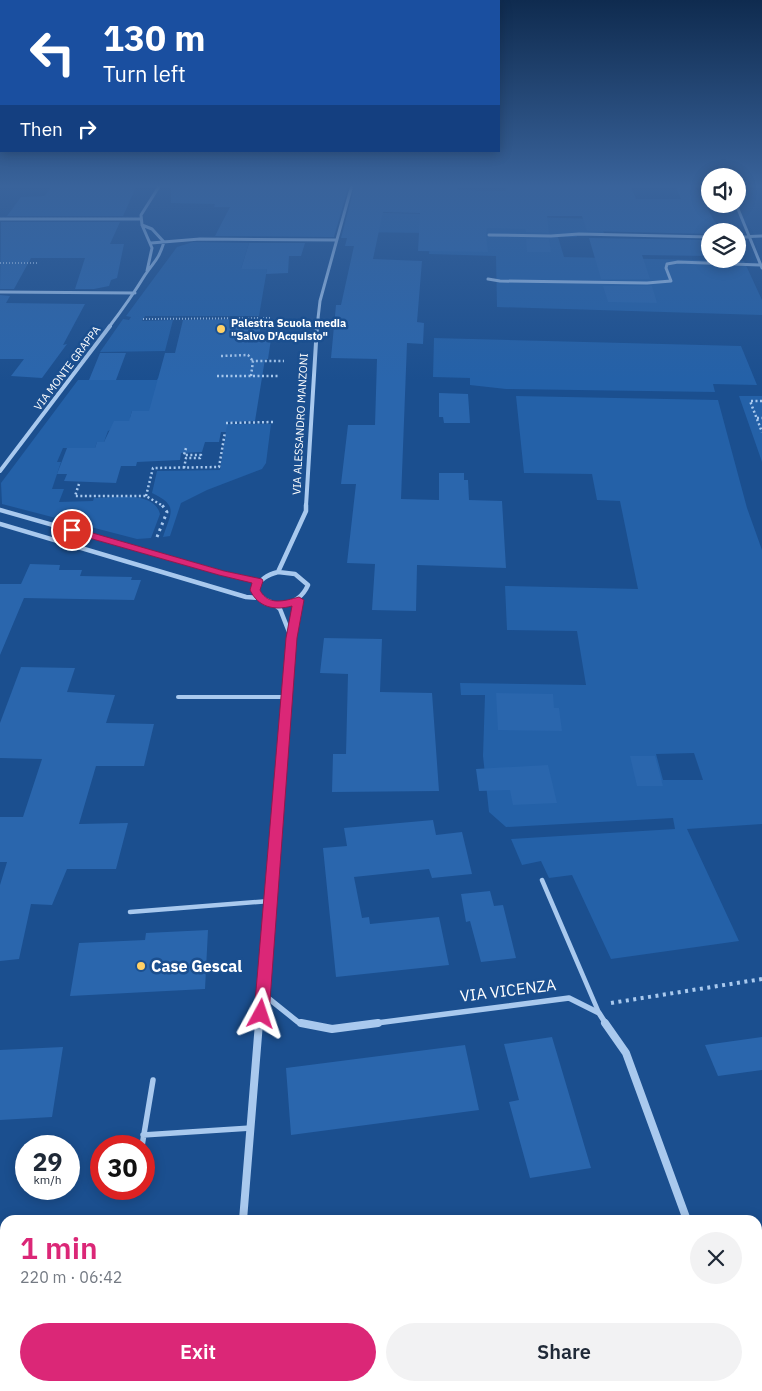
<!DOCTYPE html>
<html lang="en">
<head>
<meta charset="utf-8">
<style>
  :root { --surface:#fff; --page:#f2f2f3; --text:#1f2937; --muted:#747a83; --accent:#db2777 }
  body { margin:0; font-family:"IBM Plex Sans",sans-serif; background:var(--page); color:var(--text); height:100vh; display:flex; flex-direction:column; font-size:19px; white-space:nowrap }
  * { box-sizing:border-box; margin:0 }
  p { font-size:16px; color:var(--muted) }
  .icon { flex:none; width:28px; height:28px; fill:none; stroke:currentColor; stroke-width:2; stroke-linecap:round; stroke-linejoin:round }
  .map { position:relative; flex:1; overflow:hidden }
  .drawer { position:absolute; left:0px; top:1215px; width:762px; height:176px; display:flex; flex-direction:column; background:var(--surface); border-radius:15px 15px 0 0; box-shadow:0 2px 12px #0003 }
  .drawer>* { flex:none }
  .top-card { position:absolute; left:0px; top:0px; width:500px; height:152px; box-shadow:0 2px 12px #0003; background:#1a4fa0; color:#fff; overflow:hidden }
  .buttons { position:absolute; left:701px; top:168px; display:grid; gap:10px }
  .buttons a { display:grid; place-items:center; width:45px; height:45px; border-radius:50%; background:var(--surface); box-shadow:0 2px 12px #0003; font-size:25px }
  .speed { position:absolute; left:15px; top:1135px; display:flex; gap:10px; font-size:25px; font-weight:700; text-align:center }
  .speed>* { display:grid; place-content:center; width:65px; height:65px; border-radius:50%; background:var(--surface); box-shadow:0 2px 12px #0003; line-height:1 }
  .speed small { font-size:12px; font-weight:400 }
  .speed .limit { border:8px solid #d22; background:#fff; color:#111 }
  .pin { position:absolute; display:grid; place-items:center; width:42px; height:42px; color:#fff; margin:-21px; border:2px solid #fff; border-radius:50%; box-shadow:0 1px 5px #0007 }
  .me { position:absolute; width:55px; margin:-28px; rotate:5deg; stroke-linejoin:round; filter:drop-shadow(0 0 4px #0008) }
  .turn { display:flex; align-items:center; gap:18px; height:105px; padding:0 20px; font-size:22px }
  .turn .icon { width:65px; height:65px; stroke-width:2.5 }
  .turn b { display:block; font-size:35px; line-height:42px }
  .then { display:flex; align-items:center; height:48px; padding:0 20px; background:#0003; gap:10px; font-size:19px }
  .round { display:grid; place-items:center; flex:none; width:52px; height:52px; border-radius:26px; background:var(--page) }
  .head { display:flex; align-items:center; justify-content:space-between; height:85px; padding:0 20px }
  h1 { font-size:30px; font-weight:600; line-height:38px; color:var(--accent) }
  .primary-button { display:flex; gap:10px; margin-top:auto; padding:10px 20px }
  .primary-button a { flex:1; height:58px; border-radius:30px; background:var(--accent); color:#fff; font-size:20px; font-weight:600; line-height:58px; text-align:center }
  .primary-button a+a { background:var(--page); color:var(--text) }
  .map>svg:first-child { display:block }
  .green { fill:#2461a8; fill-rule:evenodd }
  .building { fill:#2a66ad }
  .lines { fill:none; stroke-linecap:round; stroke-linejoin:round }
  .path-far3 { stroke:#a9c9ee; stroke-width:2; stroke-dasharray:1 2; stroke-linecap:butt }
  .path-far2 { stroke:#a9c9ee; stroke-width:2.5; stroke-dasharray:2 2.5; stroke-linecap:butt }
  .path-far1 { stroke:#a9c9ee; stroke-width:3; stroke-dasharray:2.5 4; stroke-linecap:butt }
  .path { stroke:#a9c9ee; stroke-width:4; stroke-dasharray:3 4.5; stroke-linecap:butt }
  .service-far2 { stroke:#a9c9ee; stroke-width:4 }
  .service-far1 { stroke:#a9c9ee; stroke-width:4.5 }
  .service { stroke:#a9c9ee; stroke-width:5.5 }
  .minor-far4 { stroke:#a9c9ee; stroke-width:3 }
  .minor-far3 { stroke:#a9c9ee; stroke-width:4 }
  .minor-far2 { stroke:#a9c9ee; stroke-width:4.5 }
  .minor-far1 { stroke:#a9c9ee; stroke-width:5.5 }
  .minor { stroke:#a9c9ee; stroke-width:8 }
  .route { fill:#db2777; stroke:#8e194d }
  .poi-dot { fill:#ffd166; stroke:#1b4f8f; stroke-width:2 }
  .labels { text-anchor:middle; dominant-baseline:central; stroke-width:5; stroke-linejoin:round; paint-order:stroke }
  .far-poi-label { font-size:11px; font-weight:bold; fill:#fff; stroke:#1b4f8f; text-anchor:start }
  .far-street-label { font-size:11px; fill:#fff; stroke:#1b4f8f }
  .near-poi-label { font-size:16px; font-weight:bold; fill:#fff; stroke:#1b4f8f; text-anchor:start }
  .near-street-label { font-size:16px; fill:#fff; stroke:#1b4f8f }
</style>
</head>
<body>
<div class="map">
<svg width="762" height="1391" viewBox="0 0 762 1391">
  <rect width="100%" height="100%" fill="#1b4f8f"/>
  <!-- green -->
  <path class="green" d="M352,212L599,219L604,233L576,234L577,237H558L564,257L744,261L762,300V315L497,307L496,256L429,254L431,233L347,232Z
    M193,242L249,243L241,269H267L259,316H145L142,321L173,320L165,351L100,352L123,319L129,320L131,317L126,316L177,247Z
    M434,338L741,346L757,385L713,384L715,392L506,389L470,385V378L433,377Z
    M158,378H200L151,416L146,411H132L130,418H138L108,431L104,442H97L95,448H63L57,462H61L52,489H64L59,502L93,501L94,498C113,498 154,490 160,514L151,538L137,539L2,504L1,483L78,380H157Z
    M516,396L718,400L747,508L762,550V824L687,829L739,941L611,959L572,875L549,878L541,861L522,865L511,839L675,829L673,818L506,827L489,812L483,756L485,695H461L460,683L586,685L577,631L507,630L505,586L638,589L620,501L597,500L592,474L524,473ZM694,753L703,780H663L656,754Z
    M739,396H762V462L761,459Z
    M227,424H271L266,463L262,469L207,490L181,503L170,536L163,537C171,512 179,506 152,493L157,471L220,470Z"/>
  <!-- building -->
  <path class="building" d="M106,185H137L123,216H7L21,197L45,196L52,186L105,187Z
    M171,185H257L348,188L334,237L215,236L230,207H214L215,204L171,203Z
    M355,185H457V190L506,191V185H630L636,199H681L675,185H694L719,229H710V234L587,231L582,216H547L549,233L526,232L525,229L487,228L486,235L488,252L418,251L420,213L383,212L373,259L422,261L417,322L424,323L423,344L407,343L401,499L439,500V473H464V480H468L469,500L502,501L506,568L417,565L416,611L372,610L375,564L347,563L356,484H341L348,425H375L377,359L331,358L336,305H341L354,246H345L347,238H341Z
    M1,222H120L110,244H124L117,278L111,280L109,286L94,289H75L85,258H31L14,289H0Z
    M589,238L710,240V256L642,255L650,279H601Z
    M526,239H549L551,252H527Z
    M249,243H305L301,256H289L288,273L266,274L267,269H241Z
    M603,286H652L657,303L608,302Z
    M0,295L10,296L6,303L85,304L63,345L67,344L42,378L11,376L24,359H0Z
    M261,319L259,339H271L268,359H265L255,421L228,422L226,432H221L219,442H205L202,452L181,453L180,460L137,462L136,466H121L116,483L64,481L67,474H57L67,448H95L97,442H104L114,421H129L132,411H149L165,353H175L183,320Z
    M100,353H126L116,380H89Z
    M439,393L468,394L470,423H444L443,417H439Z
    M30,564L60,565L59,570H82L80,576L132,577L131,580H141L134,600L24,598L0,655V584H21Z
    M324,638L382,639L380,692L432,693L439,791L332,792L333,754H346L348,674L320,673Z
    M21,667L75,668L67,692L115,695L106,723L154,724L144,766H96L79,824L128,823L116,869H67L52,905L31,904L19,959L0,961V885L7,862H0V817H23L42,759L0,758V723Z
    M496,693L553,694L554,708H559L562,731L498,730Z
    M630,756H655L663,786H637Z
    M548,765L557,803L513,805L510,790L479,791L476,769Z
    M433,820L436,835L462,832L472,874L432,878L429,869L354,877L362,918L369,917L370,924L439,917L449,965L336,977L323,848L347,846L344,828Z
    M490,891L494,906L503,905L516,958L481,962L470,921L466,922L461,894Z
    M208,930L205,989L70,996L79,943L145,940L146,933Z
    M552,1037L591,1168L530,1178L509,1102L519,1100L504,1044Z
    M762,1037V1070L718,1076L705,1045Z
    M465,1045L479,1110L291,1135L286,1068Z
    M63,1047L52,1117L0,1120V1050Z"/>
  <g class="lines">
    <!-- path-far3 -->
    <path class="path-far3" d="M0,263H38
      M143,319L271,318"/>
    <!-- path-far2 -->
    <path class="path-far2" d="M221,356L248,355L253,361
      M217,376H279
      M251,376L253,361H284
      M762,401H750L762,432
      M757,418H762
      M226,423L273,422
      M184,468L186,458H200L201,455H184L186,448
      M79,484L75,496H146L163,506
      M146,496L153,468L219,467L225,432"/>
    <!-- path-far1 -->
    <path class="path-far1" d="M157,537L167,512L162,505"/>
    <!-- path -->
    <path class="path" d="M611,1003L762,979"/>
    <!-- service-far2 -->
    <path class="service-far2" d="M178,697H288"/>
    <!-- service-far1 -->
    <path class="service-far1" d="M542,880L599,1013
      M130,912L270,901"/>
    <!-- service -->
    <path class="service" d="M143,1135L251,1128
      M142,1146L153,1080"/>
    <!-- minor-far4 -->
    <path class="minor-far4" d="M736,204L762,268
      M0,219H141
      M489,235L551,236L579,234L710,237
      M738,237L762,236
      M151,243L200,239L336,240
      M147,271L152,248L142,225L141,215L160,185
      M488,279L500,281L647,283L671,281L666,268L667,264L678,262L760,265
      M0,292L135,293
      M109,327C122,310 134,293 145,275C155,260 158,261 164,242L152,229L142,225
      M317,327L320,301L352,185"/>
    <!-- minor-far3 -->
    <path class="minor-far3" d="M0,471L110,326
      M306,506L317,326"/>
    <!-- minor-far2 -->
    <path class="minor-far2" d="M0,510L222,573L258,581
      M0,524L246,597L259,598
      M278,572L306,511V505
      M278,572L295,574L308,585C298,608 270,610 255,590C260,579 267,575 278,572Z
      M274,604L280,609L291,637
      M283,734L291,638L299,600"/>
    <!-- minor-far1 -->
    <path class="minor-far1" d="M263,994L298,1022L307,1024
      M259,1024L283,733
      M369,1024L569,998L599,1013L606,1024"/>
    <!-- minor -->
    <path class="minor" d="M301,1023L332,1029L378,1023
      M605,1023L626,1053L687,1220
      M243,1220L259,1023
      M747,1386L749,1391"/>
  </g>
  <!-- sky -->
  <linearGradient id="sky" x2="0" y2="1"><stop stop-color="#0f2b4f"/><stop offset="0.49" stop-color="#39639b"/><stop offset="1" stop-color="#39639b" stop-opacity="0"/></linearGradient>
  <rect width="762" height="380" fill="url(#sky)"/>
  <!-- route -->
  <path class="route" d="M72,527L224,571L262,579L263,581L260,590C268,606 284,601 299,597L304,600L297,638L269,1014L267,1018L261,1020L256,1018L254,1014L286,638L292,606C274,611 258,607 250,590L252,583L219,575L68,532V528Z"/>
  <!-- markers -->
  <g class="poi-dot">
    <circle cx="221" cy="329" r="5"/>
    <circle cx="141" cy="966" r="5"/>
  </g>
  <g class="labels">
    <!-- far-poi labels -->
    <g class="far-poi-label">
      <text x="231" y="323">Palestra Scuola media<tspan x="231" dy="13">"Salvo D'Acquisto"</tspan></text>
    </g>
    <!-- far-street labels -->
    <g class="far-street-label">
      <text transform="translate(67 368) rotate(-53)">VIA MONTE GRAPPA</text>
      <text transform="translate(300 424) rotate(-87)">VIA ALESSANDRO MANZONI</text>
    </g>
    <!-- near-poi labels -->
    <g class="near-poi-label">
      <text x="151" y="966">Case Gescal</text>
    </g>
    <!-- near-street labels -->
    <g class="near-street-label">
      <text transform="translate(508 990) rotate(-7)">VIA VICENZA</text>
    </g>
  </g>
</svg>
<div class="buttons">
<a><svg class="icon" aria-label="sound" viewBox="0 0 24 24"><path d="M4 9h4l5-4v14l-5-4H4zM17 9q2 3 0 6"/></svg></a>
<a><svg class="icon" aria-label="layers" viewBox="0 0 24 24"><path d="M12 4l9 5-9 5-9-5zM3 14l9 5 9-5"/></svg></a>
</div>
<div class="speed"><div>29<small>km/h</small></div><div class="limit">30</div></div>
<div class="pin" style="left:72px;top:530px;background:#d93025"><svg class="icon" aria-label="arrive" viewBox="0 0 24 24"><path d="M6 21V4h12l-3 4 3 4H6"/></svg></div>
<svg class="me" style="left:261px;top:1014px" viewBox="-20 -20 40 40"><path d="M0-17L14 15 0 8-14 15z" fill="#db2777" stroke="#fff" stroke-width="4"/></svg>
<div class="top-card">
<div class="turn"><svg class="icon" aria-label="left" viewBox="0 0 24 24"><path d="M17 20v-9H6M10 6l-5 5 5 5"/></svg><div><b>130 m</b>Turn left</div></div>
<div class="then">Then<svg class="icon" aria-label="right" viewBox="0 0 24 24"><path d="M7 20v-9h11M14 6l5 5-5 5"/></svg></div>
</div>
<section class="drawer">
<div class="head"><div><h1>1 min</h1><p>220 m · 06:42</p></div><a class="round"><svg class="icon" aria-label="close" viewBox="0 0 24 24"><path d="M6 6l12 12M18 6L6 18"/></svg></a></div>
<div class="primary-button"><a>Exit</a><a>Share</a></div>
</section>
</div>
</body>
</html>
